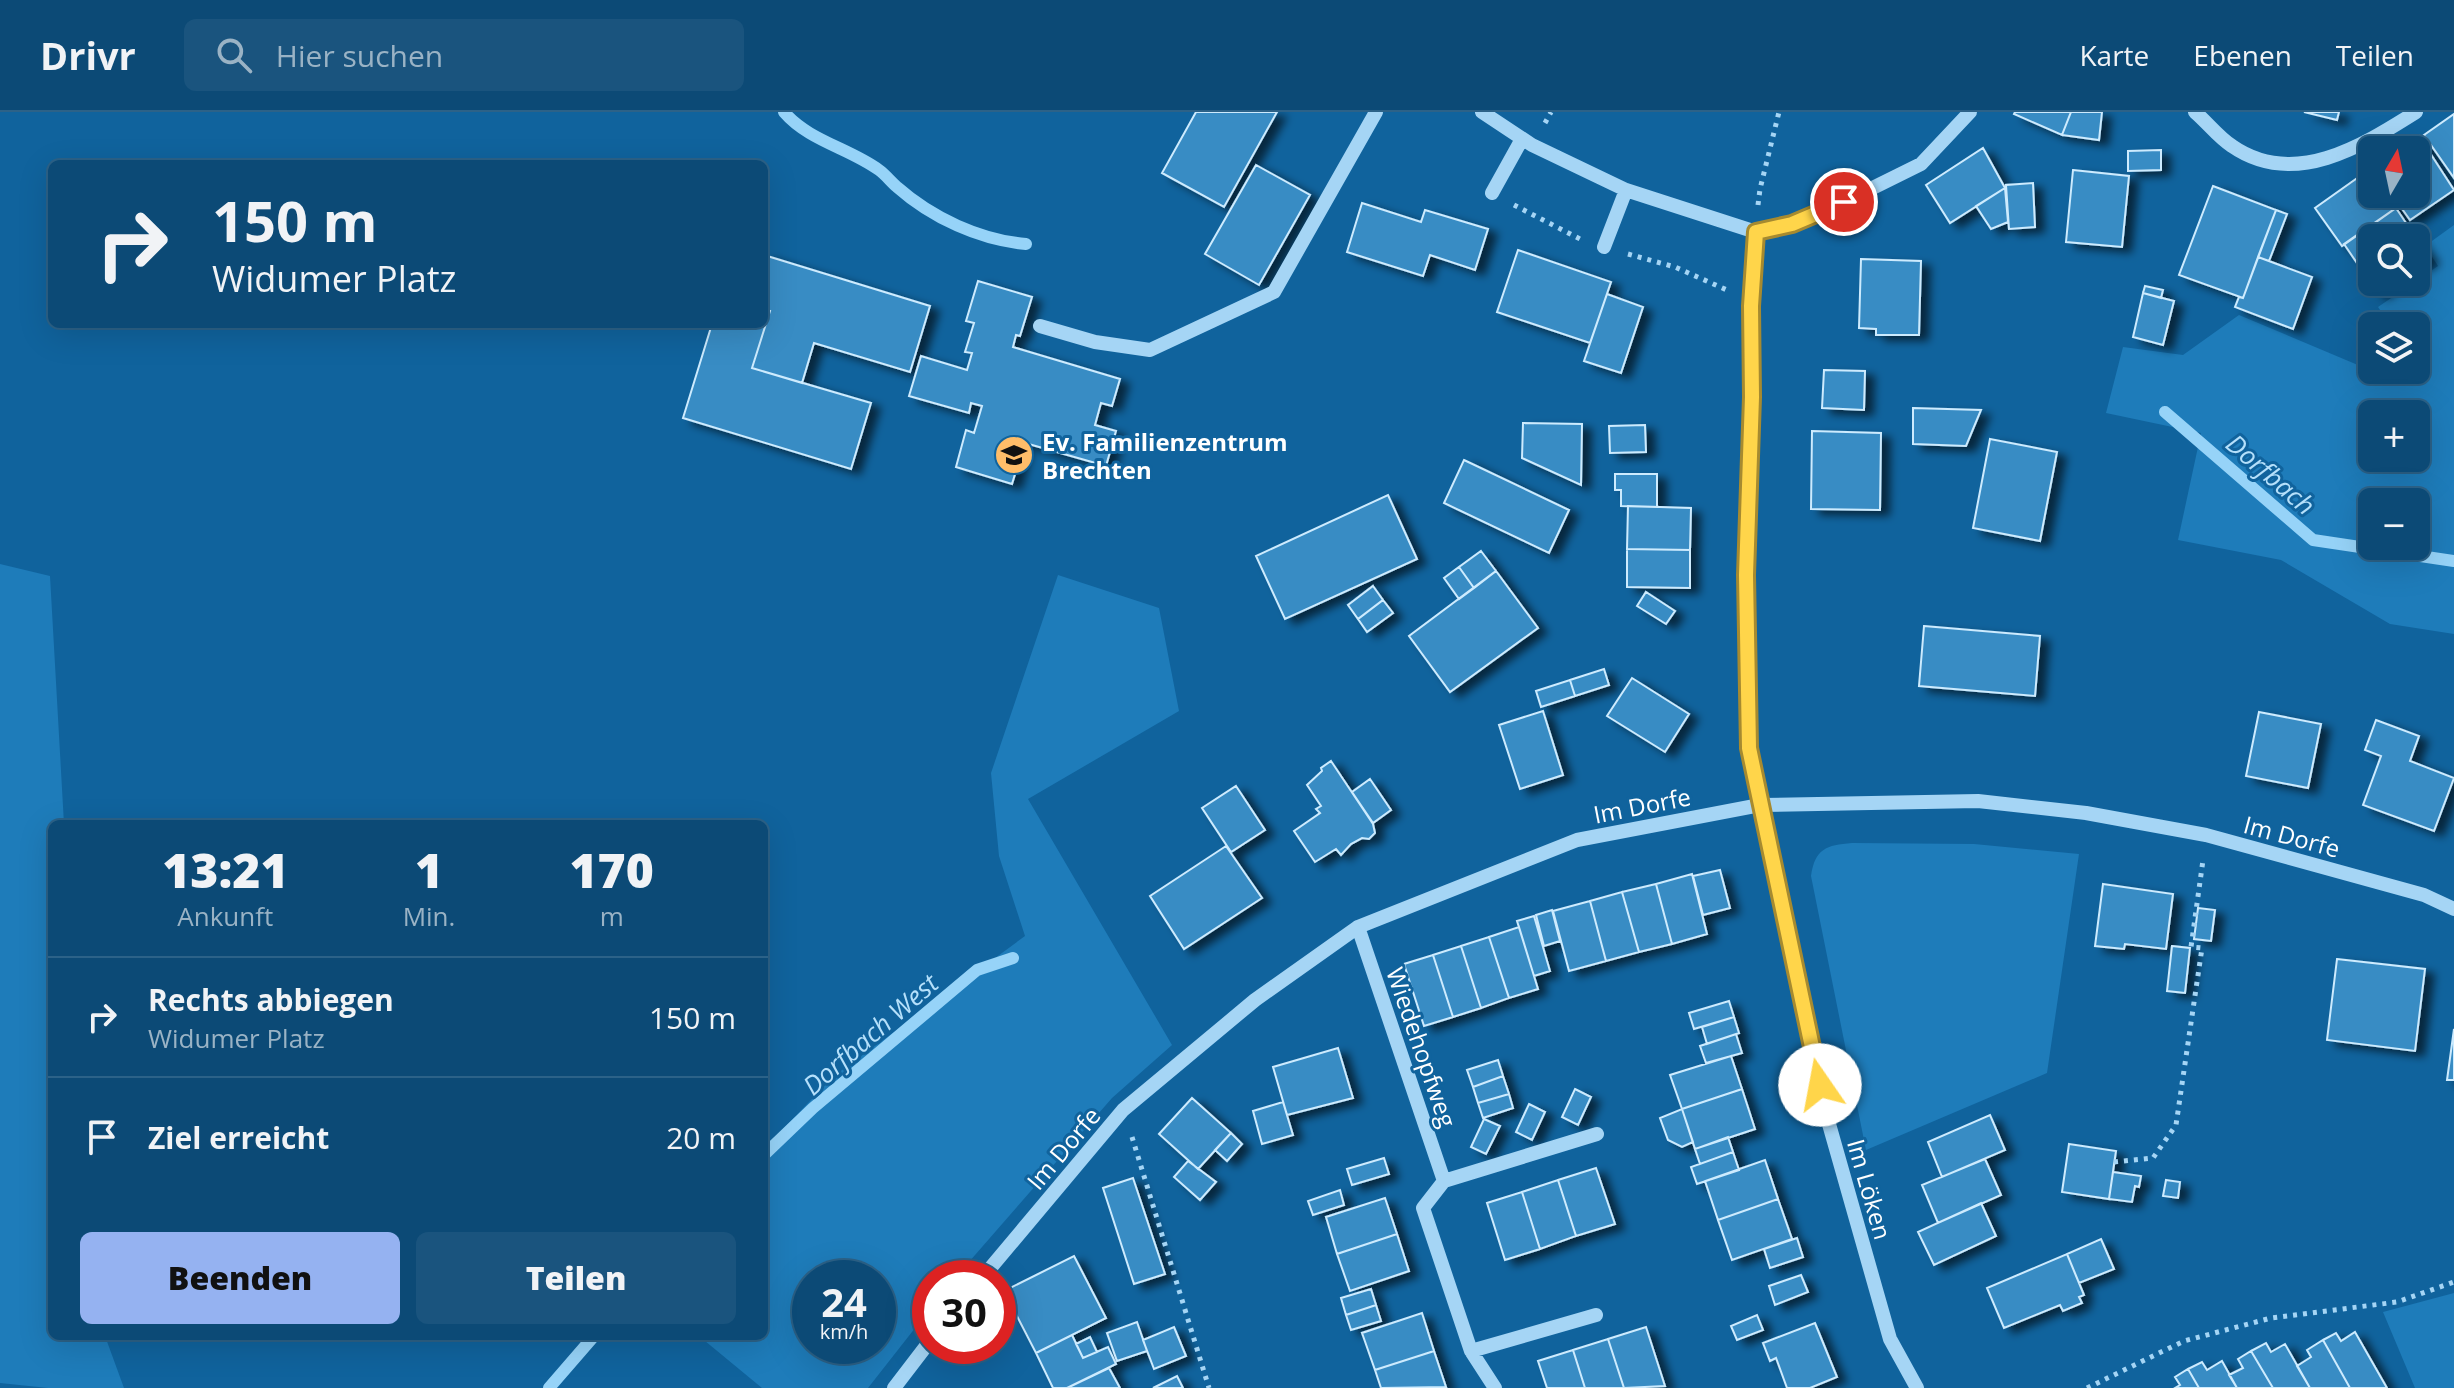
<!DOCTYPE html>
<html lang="de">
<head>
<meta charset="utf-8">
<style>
  :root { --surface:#0c4a76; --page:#1a547e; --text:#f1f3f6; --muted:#9ab3c5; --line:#2c6288; --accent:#95b2f1 }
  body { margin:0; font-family:"Open Sans",sans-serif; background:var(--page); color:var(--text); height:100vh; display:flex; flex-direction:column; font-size:30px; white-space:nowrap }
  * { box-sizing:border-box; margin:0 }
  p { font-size:26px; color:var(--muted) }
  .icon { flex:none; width:44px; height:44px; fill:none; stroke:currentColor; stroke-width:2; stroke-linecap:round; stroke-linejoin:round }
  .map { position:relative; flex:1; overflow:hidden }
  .drawer { position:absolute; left:48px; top:708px; width:720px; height:520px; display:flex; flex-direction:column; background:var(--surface); border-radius:12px; box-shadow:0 8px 32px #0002,0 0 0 2px var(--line) }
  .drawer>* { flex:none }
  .hud { position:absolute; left:48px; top:48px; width:720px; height:168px; border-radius:12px; box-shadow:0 8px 32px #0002,0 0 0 2px var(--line); background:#0c4a76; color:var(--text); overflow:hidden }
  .needle { width:52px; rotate:9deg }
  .buttons { position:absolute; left:2358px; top:24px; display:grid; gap:16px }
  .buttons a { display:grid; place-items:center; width:72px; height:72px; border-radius:12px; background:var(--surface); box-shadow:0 8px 32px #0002,0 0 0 2px var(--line); font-size:40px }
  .speed { position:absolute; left:792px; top:1148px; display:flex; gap:16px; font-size:40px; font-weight:700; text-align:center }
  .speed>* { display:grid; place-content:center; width:104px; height:104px; border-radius:50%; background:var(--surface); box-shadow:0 8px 32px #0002,0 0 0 2px var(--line); line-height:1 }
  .speed small { font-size:20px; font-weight:400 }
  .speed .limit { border:12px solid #d22; background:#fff; color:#111 }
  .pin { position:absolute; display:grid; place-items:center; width:68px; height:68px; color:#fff; margin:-34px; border:4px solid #fff; border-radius:50%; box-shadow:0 2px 8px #0007 }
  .me { position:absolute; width:88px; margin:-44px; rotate:348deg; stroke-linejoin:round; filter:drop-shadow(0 0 6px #0008) }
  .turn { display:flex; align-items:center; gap:28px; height:168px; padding:0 32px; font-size:36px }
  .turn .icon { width:104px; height:104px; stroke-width:2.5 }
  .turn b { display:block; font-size:56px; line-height:68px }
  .eta { display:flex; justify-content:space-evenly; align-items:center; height:136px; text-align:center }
  .eta b { font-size:48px; font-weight:800; line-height:56px }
  .cta { display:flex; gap:16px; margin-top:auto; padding:16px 32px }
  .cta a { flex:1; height:92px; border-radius:12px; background:var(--accent); color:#111; font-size:32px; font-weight:800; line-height:92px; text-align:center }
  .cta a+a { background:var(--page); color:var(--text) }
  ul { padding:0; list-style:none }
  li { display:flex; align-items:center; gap:24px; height:120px; padding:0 32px; border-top:2px solid var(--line) }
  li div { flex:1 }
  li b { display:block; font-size:30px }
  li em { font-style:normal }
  header { display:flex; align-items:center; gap:48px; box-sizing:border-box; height:112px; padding:0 40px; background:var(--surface); border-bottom:2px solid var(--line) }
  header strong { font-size:38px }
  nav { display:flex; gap:44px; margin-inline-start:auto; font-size:28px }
  .search { width:560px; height:72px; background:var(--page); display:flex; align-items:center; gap:20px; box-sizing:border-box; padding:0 28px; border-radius:12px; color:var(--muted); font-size:30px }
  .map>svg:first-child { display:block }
  .green { fill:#1e7cba; fill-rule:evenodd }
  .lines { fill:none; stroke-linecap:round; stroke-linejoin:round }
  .stream { stroke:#96d3f8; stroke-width:12 }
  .building { fill:#398cc4; stroke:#cdebfe; stroke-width:2; filter:url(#shadow) }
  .path { stroke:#a5d5f5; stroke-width:5; stroke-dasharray:4 6; stroke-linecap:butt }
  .minor { stroke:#a5d5f5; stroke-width:14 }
  .route-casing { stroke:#a68a30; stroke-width:20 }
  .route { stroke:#ffd54a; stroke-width:14 }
  .labels { text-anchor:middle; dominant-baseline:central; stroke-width:6; stroke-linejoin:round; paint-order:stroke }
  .poi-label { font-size:24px; font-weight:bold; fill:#fff; stroke:#10639d; text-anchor:start }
  .street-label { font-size:24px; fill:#fff; stroke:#10639d }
  .water-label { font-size:26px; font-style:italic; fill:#b5e0fb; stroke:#10639d }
</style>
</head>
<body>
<header>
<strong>Drivr</strong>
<div class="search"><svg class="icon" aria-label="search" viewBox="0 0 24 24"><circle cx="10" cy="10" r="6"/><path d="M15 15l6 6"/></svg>Hier suchen</div>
<nav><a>Karte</a><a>Ebenen</a><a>Teilen</a></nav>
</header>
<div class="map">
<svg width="2454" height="1276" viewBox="0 0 2454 1276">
  <defs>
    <filter id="shadow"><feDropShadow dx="9" dy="5" stdDeviation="4" flood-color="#0009"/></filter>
  </defs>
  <rect width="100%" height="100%" fill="#10639d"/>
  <!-- green -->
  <path class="green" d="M2454,113V522L2390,512L2281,448L2178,428L2201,321L2106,301L2123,235L2183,243L2239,203L2365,256L2372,251V258H2416V214H2391L2378,195L2438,154L2425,134ZM2372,302H2416V346H2372ZM2372,390H2416V434H2372Z
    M0,452L50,464L64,712H52V1224H105L124,1276H48L0,1271Z
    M1058,463L1159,496L1179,599L1028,687L1172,933L1112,986L955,1166H930V1197L868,1276H762L699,1224H764V1037L834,964L1025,824L999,744L991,661ZM810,1166H878V1234H810Z
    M1852,731L1974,732L2079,742L2047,961L1866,1038L1811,764C1815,737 1826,733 1852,731Z
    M2454,1181V1276H2415L2383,1200Z"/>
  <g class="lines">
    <!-- stream -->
    <path class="stream" d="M784,0C809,29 849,36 879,58C886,63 891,70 897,75C932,106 980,128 1026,132
      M2165,300L2313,428L2454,449
      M764,1043L813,996L977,858L1013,846
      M549,1276L594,1224"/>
  </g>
  <!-- building -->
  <path class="building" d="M1196,0H1277L1224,95L1162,61Z
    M2015,0H2071L2062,23L2014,2Z
    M2071,0H2102L2099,28L2062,23Z
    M2304,0H2339L2337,8Z
    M2454,2V66L2424,23Z
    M2419,24L2454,78L2410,108L2400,94L2396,96L2386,82H2416V38H2399Z
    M1983,36L2005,76L1950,111L1926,73Z
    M2161,38V58L2128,59V39Z
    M1256,53L1310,83L1259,173L1205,142Z
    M2370,57L2372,61V82H2386L2396,96L2342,134L2315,96Z
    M2073,58L2129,64L2122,135L2066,130Z
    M2033,71L2035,115L2009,117L2006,73Z
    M2213,74L2276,98L2243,186L2179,163Z
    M2005,76L2008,110L1991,117L1976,94Z
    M1362,91L1421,110L1425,98L1488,117L1475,158L1430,143L1423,164L1347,140Z
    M2396,96L2416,126H2372V170H2395L2378,182L2344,132Z
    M2276,98L2287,102L2269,149L2258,145Z
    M2416,126L2430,147L2416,156Z
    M1518,138L1611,170L1590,231L1497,200Z
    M764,143L930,194L910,260L814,231L802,271L752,256L770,199L764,197Z
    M2258,145L2312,165L2293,217L2235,195L2239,185L2243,186Z
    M1861,147L1921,149L1919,223H1876V217L1859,216Z
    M978,169L1032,185L1020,224L1016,223L1013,235L1120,267L1112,294L1101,291L1095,313L1116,319L1106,354L1018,329L1016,334L1023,336L1012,372L956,355L966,318L974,321L982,294L971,291L969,301L909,284L921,244L967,258L972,241L965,240L974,211L966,209Z
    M2145,174L2163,178L2161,186L2143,181Z
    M2143,181L2174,189L2163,233L2133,225Z
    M1607,182L1643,195L1621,261L1584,249Z
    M764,197L770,199L752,256L871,291L851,357L683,306L712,212H764Z
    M1824,258L1865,259L1864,298L1822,296Z
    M1913,296L1981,298L1966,334L1913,332Z
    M1523,311L1582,312L1581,373L1522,346Z
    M1645,313L1646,340L1610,341L1609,314Z
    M1812,319L1881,321L1880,398L1811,397Z
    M1990,327L2057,340L2040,429L1973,416Z
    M1464,348L1569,398L1549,441L1444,391Z
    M1615,362H1657V395L1621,394V378H1615Z
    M1388,383L1417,447L1285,507L1256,444Z
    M1628,394L1691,396L1690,438L1627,437Z
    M1627,437L1690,438V476L1627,475Z
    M1481,439L1496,459L1474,476L1459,455Z
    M1459,455L1474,476L1459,487L1444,466Z
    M1496,459L1538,516L1450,580L1409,524Z
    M1373,474L1383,488L1358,507L1348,493Z
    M1646,480L1675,499L1666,512L1637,494Z
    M1383,488L1393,501L1367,520L1358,507Z
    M1924,514L2040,524L2035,584L1919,574Z
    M1604,557L1609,573L1575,584L1570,568Z
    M1632,566L1689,602L1665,640L1607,604Z
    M1570,568L1575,584L1541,595L1536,579Z
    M1543,599L1563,663L1520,677L1499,613Z
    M2259,600L2321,612L2308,676L2246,664Z
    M2376,608L2419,624L2410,649L2454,666L2434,719L2363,693L2381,644L2365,638Z
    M1331,649L1373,712L1375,721L1369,727L1362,726L1351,732L1341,743L1336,737L1315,750L1294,719L1320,701L1316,697L1321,694L1307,673L1322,659L1321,656Z
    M1370,667L1391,698L1373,711L1352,680Z
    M1236,674L1265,718L1231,740L1202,696Z
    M1226,734L1262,786L1184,837L1150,784Z
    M1720,758L1730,796L1703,803L1693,764Z
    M1692,762L1707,822L1672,832L1656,772Z
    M1656,772L1672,832L1639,840L1622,780Z
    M2103,772L2173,782L2166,837L2125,832L2124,837L2095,834Z
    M1622,780L1639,840L1606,849L1590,789Z
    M1590,789L1606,849L1569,859L1553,799Z
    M2198,796L2215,798L2211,829L2194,827Z
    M1552,798L1560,829L1544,834L1536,803Z
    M1534,804L1550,859L1534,864L1517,809Z
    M1519,815L1538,877L1509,886L1489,825Z
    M1489,825L1509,886L1481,896L1461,834Z
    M1461,834L1481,896L1453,905L1433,843Z
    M2172,834L2190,836L2185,881L2167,879Z
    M1433,843L1453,905L1424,914L1404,852Z
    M2337,847L2425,857L2415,939L2327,928Z
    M1729,889L1734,905L1694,917L1689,901Z
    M1734,905L1739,921L1707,932L1702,915Z
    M2454,917V968H2447Z
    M1736,922L1742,941L1706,951L1700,934Z
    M1338,936L1353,986L1287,1003L1273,955Z
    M1731,944L1742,977L1682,997L1670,963Z
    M1498,948L1503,964L1473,975L1467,958Z
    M1503,964L1509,982L1478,991L1473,975Z
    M1575,977L1591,985L1578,1013L1562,1005Z
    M1742,977L1755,1017L1695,1037L1682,997Z
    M1509,982L1513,996L1483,1006L1478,991Z
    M1192,986L1231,1021L1198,1057L1159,1022Z
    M1283,990L1293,1023L1262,1032L1253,999Z
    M1529,992L1545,1000L1532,1028L1516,1020Z
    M1682,997L1693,1030L1682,1035L1668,1028L1660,1006Z
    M1990,1003L2005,1038L1942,1065L1928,1030Z
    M1484,1007L1500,1014L1486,1042L1471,1035Z
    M1231,1021L1242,1032L1227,1049L1215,1038Z
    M1728,1025L1733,1040L1700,1052L1695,1037Z
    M2069,1032L2116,1039L2109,1087L2062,1080Z
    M1733,1040L1739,1058L1697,1072L1691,1055Z
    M1384,1046L1389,1062L1352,1073L1347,1057Z
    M1985,1047L2001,1083L1938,1111L1922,1073Z
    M1765,1048L1778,1087L1718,1108L1705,1069Z
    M1188,1049L1216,1070L1200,1088L1174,1065Z
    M1596,1056L1615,1112L1576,1124L1558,1068Z
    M2113,1060L2141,1064L2139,1075L2135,1074L2132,1090L2109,1087Z
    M1133,1066L1165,1162L1134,1172L1103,1076Z
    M1558,1068L1576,1124L1540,1137L1522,1080Z
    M2166,1068L2180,1070L2178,1086L2163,1084Z
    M1340,1078L1344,1093L1313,1103L1308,1089Z
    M1522,1080L1540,1137L1505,1148L1487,1091Z
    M1385,1086L1397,1122L1337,1142L1326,1105Z
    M1778,1087L1792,1127L1732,1148L1718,1108Z
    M1981,1091L1996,1124L1934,1153L1918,1120Z
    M1397,1122L1409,1159L1350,1179L1337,1142Z
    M1797,1126L1803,1145L1770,1156L1764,1137Z
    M2101,1127L2114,1157L2079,1171L2067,1142Z
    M2067,1142L2084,1183L2079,1185L2082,1191L2063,1199L2060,1193L2004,1216L1987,1176Z
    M1074,1144L1106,1206L1036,1241L1004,1179Z
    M1801,1163L1808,1180L1775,1193L1769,1174Z
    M1371,1177L1376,1193L1346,1203L1341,1186Z
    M1376,1193L1381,1209L1351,1218L1346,1203Z
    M1422,1201L1434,1239L1375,1258L1362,1221Z
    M1757,1203L1763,1218L1737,1228L1731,1214Z
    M1137,1210L1147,1239L1117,1249L1107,1221Z
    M1815,1211L1837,1265L1810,1276H1787L1776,1246L1770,1249L1763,1231Z
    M1174,1215L1186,1244L1154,1257L1143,1228Z
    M1646,1215L1665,1274L1624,1276L1608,1227Z
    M2355,1220L2387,1276H2350L2323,1228L2336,1221L2341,1229Z
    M1072,1223L1083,1246L1108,1235L1116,1252L1067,1276H1053L1036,1241Z
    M1090,1225L1097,1240L1083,1246L1076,1232Z
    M1608,1227L1624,1276H1585L1573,1238Z
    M2323,1228L2350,1276H2310L2297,1254L2311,1245L2307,1238Z
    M2266,1231L2271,1240L2285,1232L2310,1276H2273L2251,1239Z
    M1573,1238L1585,1276H1547L1538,1249Z
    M1434,1239L1446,1275L1381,1276L1375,1258Z
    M2251,1239L2273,1276H2237L2229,1263L2243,1256L2238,1247Z
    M2222,1249L2237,1276H2199L2188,1257L2202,1250L2207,1258Z
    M1109,1256L1120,1276H1067Z
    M2188,1257L2199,1276H2175L2180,1273L2175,1265Z
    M1177,1264L1183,1276H1153Z"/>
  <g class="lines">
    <!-- path -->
    <path class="path" d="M1545,11L1551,0
      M1514,93L1580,127
      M1758,93L1760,77L1779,0
      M1628,142L1675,155L1727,178
      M1132,1025L1209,1276
      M2114,1050L2153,1046L2176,1013L2202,836L2191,835L2203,748
      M2087,1276L2184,1229L2271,1206L2397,1190L2454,1170"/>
    <!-- minor -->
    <path class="minor" d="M1482,0L1532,33L1626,78L1756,120L1818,103L1921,52L1970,0
      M2195,0C2207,10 2218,25 2232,34C2294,77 2362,34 2416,0
      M1492,81L1522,27
      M1756,120L1751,194L1752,285L1746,463L1749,636L1827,1005L1890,1227L1917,1276
      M1604,135L1626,78
      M1040,214L1095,230L1150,238L1274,180L1376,0
      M1358,815L1444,1069L1423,1096L1471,1239L1495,1276
      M1444,1069L1597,1022
      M982,1166L1123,998L1255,888L1358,815L1577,728L1760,693L1978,689L2086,701L2206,723L2424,783L2454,797
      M1471,1239L1596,1203
      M894,1276L930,1229"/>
  </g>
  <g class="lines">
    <!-- route casing -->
    <g class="route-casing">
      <path id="route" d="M1820,973L1749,636L1746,463L1752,285L1751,194L1756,120L1792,112L1844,90"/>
    </g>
    <!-- route -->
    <use href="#route" class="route"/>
  </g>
  <!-- icons -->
  <defs>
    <g id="school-disc" transform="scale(2)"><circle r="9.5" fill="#ffbd69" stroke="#10639d"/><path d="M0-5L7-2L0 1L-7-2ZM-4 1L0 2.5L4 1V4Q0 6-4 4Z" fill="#111"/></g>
  </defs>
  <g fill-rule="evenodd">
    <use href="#school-disc" x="1014" y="343"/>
  </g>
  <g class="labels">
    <!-- poi labels -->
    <g class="poi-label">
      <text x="1042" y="329">Ev. Familienzentrum<tspan x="1042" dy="28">Brechten</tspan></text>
    </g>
    <!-- street labels -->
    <g class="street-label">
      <text transform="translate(1642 693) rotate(-11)">Im Dorfe</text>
      <text transform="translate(2292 724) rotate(15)">Im Dorfe</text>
      <text transform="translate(1422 935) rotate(71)">Wiedehopfweg</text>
      <text transform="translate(1063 1036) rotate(-50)">Im Dorfe</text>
      <text transform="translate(1870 1077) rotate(74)">Im Löken</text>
    </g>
    <!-- water labels -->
    <g class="water-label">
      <text transform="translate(2271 362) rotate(41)">Dorfbach</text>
      <text transform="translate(870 922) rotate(-41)">Dorfbach West</text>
    </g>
  </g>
</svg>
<div class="buttons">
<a><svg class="needle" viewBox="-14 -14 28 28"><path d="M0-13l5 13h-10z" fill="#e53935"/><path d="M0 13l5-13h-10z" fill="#9ab3c5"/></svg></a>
<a><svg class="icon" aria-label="search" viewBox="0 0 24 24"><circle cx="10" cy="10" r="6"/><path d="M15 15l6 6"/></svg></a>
<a><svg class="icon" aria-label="layers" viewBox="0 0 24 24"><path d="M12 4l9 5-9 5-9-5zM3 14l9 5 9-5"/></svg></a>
<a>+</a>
<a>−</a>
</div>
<div class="speed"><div>24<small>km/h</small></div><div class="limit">30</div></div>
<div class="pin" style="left:1844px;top:90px;background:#d93025"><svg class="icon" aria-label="arrive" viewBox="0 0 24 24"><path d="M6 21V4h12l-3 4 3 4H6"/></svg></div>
<svg class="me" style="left:1820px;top:973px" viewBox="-20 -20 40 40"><circle r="19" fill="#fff"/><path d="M0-13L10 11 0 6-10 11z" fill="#ffd54a"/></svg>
<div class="hud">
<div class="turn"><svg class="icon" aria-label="right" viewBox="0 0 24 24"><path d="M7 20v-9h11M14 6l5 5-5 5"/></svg><div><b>150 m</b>Widumer Platz</div></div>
</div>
<section class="drawer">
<div class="eta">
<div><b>13:21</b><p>Ankunft</p></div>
<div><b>1</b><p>Min.</p></div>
<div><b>170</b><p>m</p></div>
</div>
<ul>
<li><svg class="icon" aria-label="right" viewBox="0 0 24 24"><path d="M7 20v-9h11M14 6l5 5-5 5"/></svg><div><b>Rechts abbiegen</b><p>Widumer Platz</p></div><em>150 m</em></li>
<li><svg class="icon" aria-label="arrive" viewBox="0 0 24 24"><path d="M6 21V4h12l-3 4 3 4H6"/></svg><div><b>Ziel erreicht</b></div><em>20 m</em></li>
</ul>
<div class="cta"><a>Beenden</a><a>Teilen</a></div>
</section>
</div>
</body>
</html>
